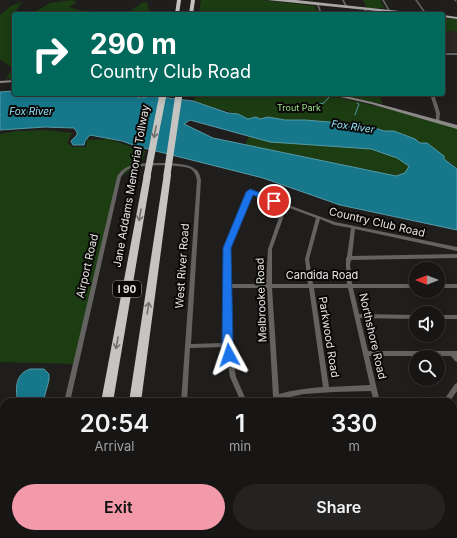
<!DOCTYPE html>
<html lang="en">
<head>
<meta charset="utf-8">
<style>
  :root { --surface:#181615; --page:#252322; --text:#f1f3f6; --muted:#9f9fa0; --line:#363534; --accent:#f39aaa }
  body { margin:0; font-family:Inter,sans-serif; background:var(--page); color:var(--text); height:100vh; display:flex; flex-direction:column; font-size:15px; white-space:nowrap }
  * { box-sizing:border-box; margin:0 }
  p { font-size:13px; color:var(--muted) }
  .icon { flex:none; width:22px; height:22px; fill:none; stroke:currentColor; stroke-width:2; stroke-linecap:round; stroke-linejoin:round }
  .map { position:relative; flex:1; overflow:hidden }
  .sheet { position:absolute; left:0px; top:398px; width:457px; height:140px; display:flex; flex-direction:column; background:var(--surface); border-radius:12px 12px 0 0; box-shadow:0 2px 10px #0003,0 0 0 1px var(--line) }
  .sheet>* { flex:none }
  .guide { position:absolute; left:12px; top:12px; width:433px; height:84px; border-radius:4px; box-shadow:0 2px 10px #0003,0 0 0 1px var(--line); background:#00695c; color:#fff; overflow:hidden }
  .needle { width:26px; rotate:270deg }
  .fabs { position:absolute; left:409px; top:262px; display:grid; gap:8px }
  .fabs a { display:grid; place-items:center; width:36px; height:36px; border-radius:50%; background:var(--surface); box-shadow:0 2px 10px #0003,0 0 0 1px var(--line); font-size:20px }
  .pin { position:absolute; display:grid; place-items:center; width:34px; height:34px; color:#fff; margin:-17px; border:2px solid #fff; border-radius:50%; box-shadow:0 1px 4px #0007 }
  .me { position:absolute; width:44px; margin:-22px; rotate:355deg; stroke-linejoin:round; filter:drop-shadow(0 0 3px #0008) }
  .turn { display:flex; align-items:center; gap:14px; height:84px; padding:0 12px; font-size:18px }
  .turn .icon { width:52px; height:52px; stroke-width:2.5 }
  .turn b { display:block; font-size:28px; line-height:34px }
  .eta { display:flex; justify-content:space-evenly; align-items:center; height:68px; text-align:center }
  .eta b { font-size:24px; font-weight:600; line-height:28px }
  .primary-button { display:flex; gap:8px; margin-top:auto; padding:8px 12px }
  .primary-button a { flex:1; height:46px; border-radius:24px; background:var(--accent); color:#111; font-size:16px; font-weight:600; line-height:46px; text-align:center }
  .primary-button a+a { background:var(--page); color:var(--text) }
  .map>svg:first-child { display:block }
  .built { fill:#2c2720 }
  .green { fill:#1c3c12 }
  .water { fill:#17788c; stroke:#5599a6; fill-rule:evenodd }
  .lines { fill:none; stroke-linecap:round; stroke-linejoin:round }
  .stream { stroke:#5599a6; stroke-width:1 }
  .street { fill:#646362; fill-rule:evenodd }
  .secondary { fill:#8c8a88; fill-rule:evenodd }
  .primary { fill:#aaa8a6; fill-rule:evenodd }
  .highway { fill:#c6c4c1; fill-rule:evenodd }
  .highway-bridge { stroke:#c6c4c1; stroke-width:7 }
  .oneway { stroke:#716f6d }
  .route { fill:#1a73e8; stroke:#114b97 }
  .labels { text-anchor:middle; dominant-baseline:central; stroke-width:4; stroke-linejoin:round; paint-order:stroke }
  .far-park-label { font-size:9px; fill:#9be187; stroke:#090807 }
  .far-water-label { font-size:10px; font-style:italic; fill:#91e2f7; stroke:#090807 }
  .shield { fill:#090807; stroke:#a4a3a2; stroke-width:1 }
  .shield-label { font-size:10px; font-weight:bold; fill:#e7e5e4 }
  .street-label { font-size:11px; fill:#e7e5e4; stroke:#090807 }
</style>
</head>
<body>
<div class="map">
<svg width="457" height="538" viewBox="0 0 457 538">
  <rect width="100%" height="100%" fill="#201e1c"/>
  <!-- built -->
  <path class="built" d="M443,19L457,20V52H443Z"/>
  <!-- green -->
  <path class="green" d="M71,0L77,2L69,7L77,10L90,11L88,14L33,13L50,3Z
    M201,0H262L315,6L318,14H199Z
    M363,0H380L385,8H367Z
    M22,2L11,18L14,19V79H6L12,68L0,59V15L11,6Z
    M147,2L149,11H156V14H126L142,3Z
    M443,18L457,19V31H443Z
    M197,94H324L400,112L457,128V169L452,164L415,139L394,131H384L366,125L352,123L285,120L268,117L260,119L256,117L248,119C231,110 211,108 193,101Z
    M334,94H379L383,104Z
    M46,130L72,133L67,143L73,147H86L87,140L108,139L146,151L140,165L119,177L76,364L0,362V134L17,131Z
    M249,136C289,147 330,142 370,149C384,151 398,158 409,166L405,173L396,176L245,145Z"/>
  <!-- water -->
  <path class="water" d="M14,91V94H126L141,98L151,96L193,101L228,113L238,114L248,119L256,117L260,119L268,117L285,120H305L366,125L384,131H394L415,139L420,143H427L444,156V159L457,169V230L340,205L263,178L136,146L122,141L90,135L85,141L84,145H73L71,141L77,135V132L74,128L45,127L0,130V92ZM190,120L270,142L371,149L397,158L409,166L405,173L396,176L213,138L184,124Z
    M30,369H44L49,374V380L43,402H18C15,389 15,374 30,369Z
    M4,456V502H0V462Z
    M453,501L457,512V538H448L446,534H453Z"/>
  <g class="lines">
    <!-- stream -->
    <path class="stream" d="M315,105L324,103L329,97
      M355,115L359,104L357,103"/>
    <!-- street -->
    <path class="street" d="M342,0H344L348,8H346Z
      M382,0H384L391,12H389Z
      M415,0H417L427,14H425Z
      M454,0H456L457,3Z
      M318,4L319,5L322,14H320L317,5Z
      M365,8L366,9L368,14H366L364,9Z
      M443,53H457V55H443Z
      M430,94H434L440,113L439,123L436,122V113Z
      M151,163C162,163 187,162 195,169C199,171 200,176 201,180L191,344L224,343L225,248L248,192L250,191L335,222L457,247V251L355,229L352,256L457,254V258L351,260L350,265L352,284H416V288H353L359,314L416,315V319L360,318L368,351H457V362L455,361L451,356H369L380,402H374L371,391L334,392L304,394L290,397L275,402H266L267,400L273,397L267,288H230V345L236,377L247,402H241L230,377L225,347L190,348L187,402H181L197,180C196,176 195,172 191,169C180,164 138,164 127,170C124,172 123,174 121,177L70,402H64L117,177C124,164 137,164 151,163ZM251,194L283,206L268,249L266,284H230L229,248ZM287,207L316,218L305,259L308,284H272V249ZM320,219L334,225L351,228L347,257L346,258V265L347,284H313L309,259ZM272,288H309L323,387C308,388 293,390 279,394ZM314,288H348L370,385L329,387Z
      M438,284H457V288H438Z
      M438,315H457V319H438Z
      M457,383V391L450,401L449,402H441L442,400L446,397L455,384Z
      M453,461C457,463 457,467 457,472C452,470 453,466 453,461Z
      M31,534H39L38,538H30Z
      M171,534H179L178,538H170Z
      M245,534H253V538H245Z
      M295,534H303V538H295Z
      M346,534H354L355,538H347Z
      M403,534H411L412,538H404Z"/>
    <!-- secondary -->
    <path class="secondary" d="M14,80V82L0,83V81Z
      M327,94H336L372,102L457,125V129L371,104Z"/>
    <!-- primary -->
    <path class="primary" d="M267,0H296L418,13L420,14H406Z
      M443,15L457,17V19L443,17Z"/>
    <!-- highway -->
    <path class="highway" d="M177,0H181L179,14H175Z
      M191,0H195L193,14H189Z
      M164,173H170L171,175L141,402H129Z
      M144,174H150L151,176L113,402H101Z
      M76,534H90V538H76Z
      M111,534H125L124,538H110Z"/>
    <!-- highway-bridge -->
    <path class="highway-bridge" d="M167,175L179,94
      M147,176L163,94"/>
  </g>
  <!-- one-way arrows -->
  <defs><path id="oneway-shaft" d="M-6 0H5M1.5-3L5.5 0L1.5 3" fill="none" stroke-width="1.6" stroke-linecap="round" stroke-linejoin="round"/></defs>
  <g class="oneway">
    <use href="#oneway-shaft" transform="translate(155 132) rotate(101)"/>
    <use href="#oneway-shaft" transform="translate(140 215) rotate(100)"/>
    <use href="#oneway-shaft" transform="translate(148 308) rotate(-82)"/>
    <use href="#oneway-shaft" transform="translate(117 343) rotate(100)"/>
  </g>
  <!-- route -->
  <path class="route" d="M250,189L277,199L278,201L274,203L253,195L231,248L233,345L234,355L233,359L229,360L225,359L222,345L223,248L246,192Z"/>
  <g class="labels">
    <!-- far-park labels -->
    <g class="far-park-label">
      <text x="299" y="107">Trout Park</text>
    </g>
    <!-- far-water labels -->
    <g class="far-water-label">
      <text x="31" y="111">Fox River</text>
      <text transform="translate(353 126) rotate(8)">Fox River</text>
    </g>
    <!-- shield labels -->
    <rect class="shield" x="113" y="281" width="28" height="16" rx="3"/>
    <g class="shield-label">
      <text x="127" y="289">I 90</text>
    </g>
    <!-- street labels -->
    <g class="street-label">
      <text transform="translate(131 186) rotate(-80)">Jane Addams Memorial Tollway</text>
      <text transform="translate(377 222) rotate(13)">Country Club Road</text>
      <text transform="translate(87 266) rotate(-77)">Airport Road</text>
      <text transform="translate(182 266) rotate(-86)">West River Road</text>
      <text x="322" y="275">Candida Road</text>
      <text transform="translate(261 300) rotate(-92)">Melbrooke Road</text>
      <text transform="translate(373 336) rotate(77)">Northshore Road</text>
      <text transform="translate(329 337) rotate(81)">Parkwood Road</text>
    </g>
  </g>
</svg>
<div class="fabs">
<a><svg class="needle" viewBox="-14 -14 28 28"><path d="M0-13l5 13h-10z" fill="#e53935"/><path d="M0 13l5-13h-10z" fill="#9f9fa0"/></svg></a>
<a><svg class="icon" aria-label="sound" viewBox="0 0 24 24"><path d="M4 9h4l5-4v14l-5-4H4zM17 9q2 3 0 6"/></svg></a>
<a><svg class="icon" aria-label="search" viewBox="0 0 24 24"><circle cx="10" cy="10" r="6"/><path d="M15 15l6 6"/></svg></a>
</div>
<div class="pin" style="left:274px;top:201px;background:#d93025"><svg class="icon" aria-label="arrive" viewBox="0 0 24 24"><path d="M6 21V4h12l-3 4 3 4H6"/></svg></div>
<svg class="me" style="left:229px;top:355px" viewBox="-20 -20 40 40"><path d="M0-17L14 15 0 8-14 15z" fill="#1a73e8" stroke="#fff" stroke-width="4"/></svg>
<div class="guide">
<div class="turn"><svg class="icon" aria-label="right" viewBox="0 0 24 24"><path d="M7 20v-9h11M14 6l5 5-5 5"/></svg><div><b>290 m</b>Country Club Road</div></div>
</div>
<section class="sheet">
<div class="eta">
<div><b>20:54</b><p>Arrival</p></div>
<div><b>1</b><p>min</p></div>
<div><b>330</b><p>m</p></div>
</div>
<div class="primary-button"><a>Exit</a><a>Share</a></div>
</section>
</div>
</body>
</html>
